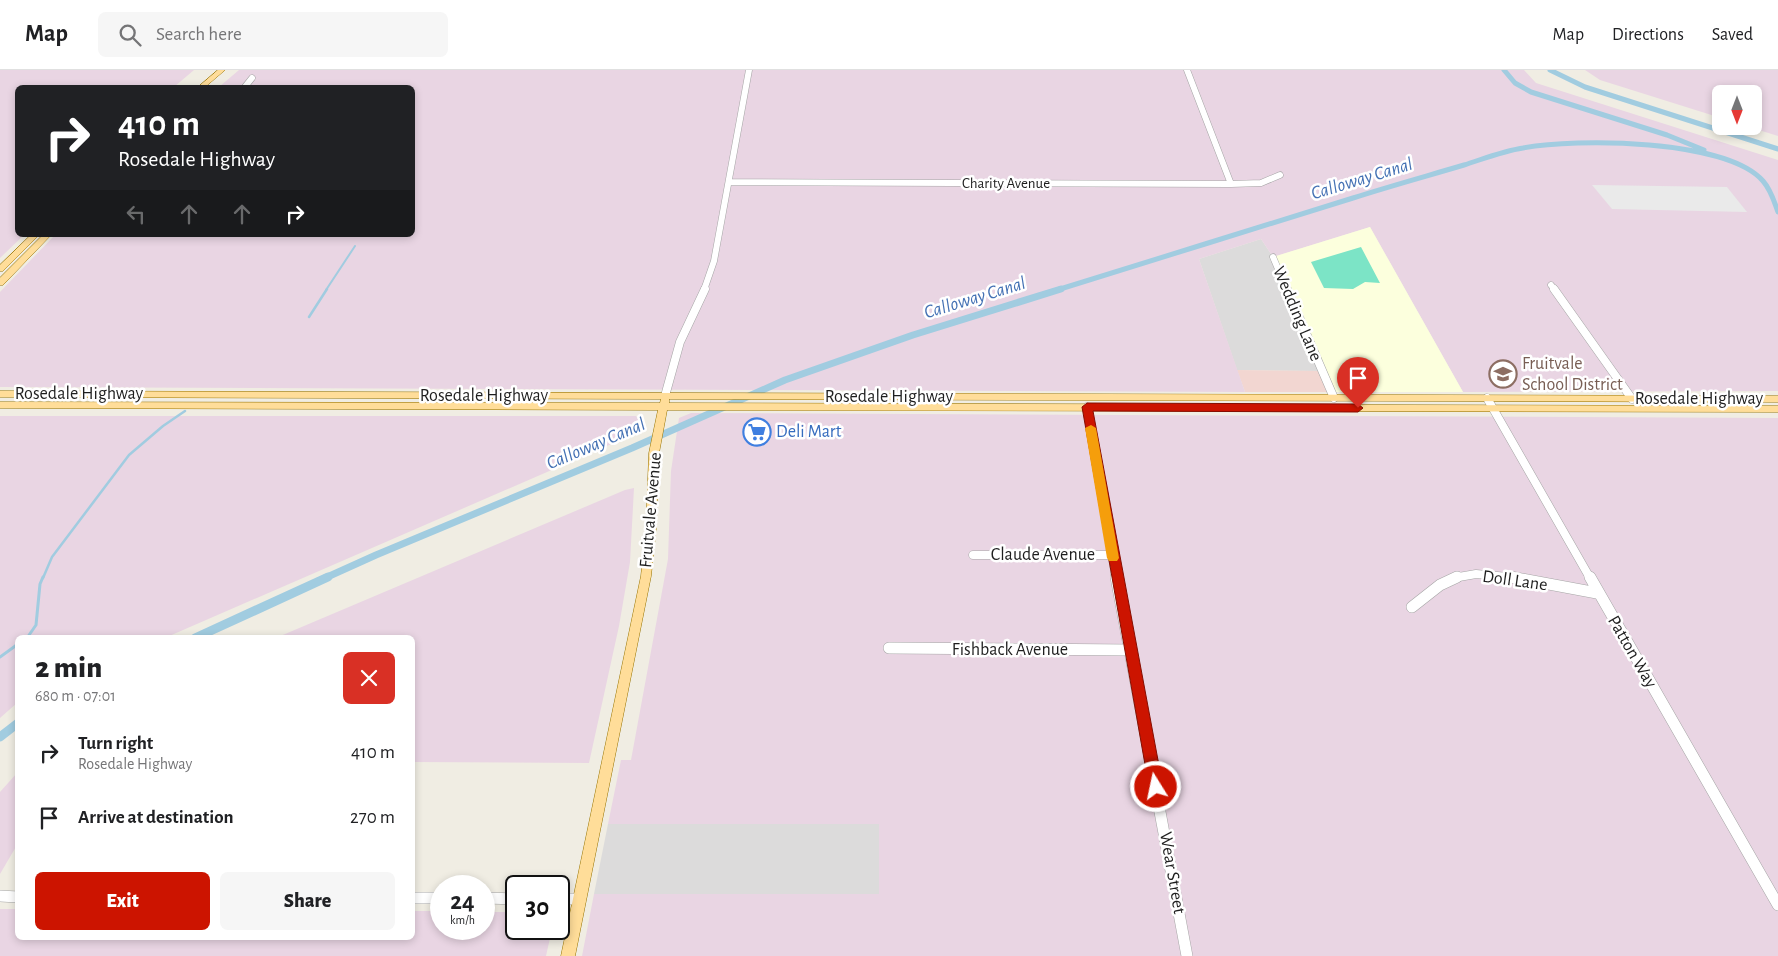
<!DOCTYPE html>
<html lang="en">
<head>
<meta charset="utf-8">
<style>
  :root { --surface:#fff; --page:#f6f6f6; --text:#202124; --muted:#757577; --line:#e0e0e0; --accent:#cc1400 }
  body { margin:0; font-family:"Alegreya Sans",sans-serif; background:var(--page); color:var(--text); height:100vh; display:flex; flex-direction:column; font-size:19px; white-space:nowrap }
  * { box-sizing:border-box; margin:0 }
  p { font-size:16px; color:var(--muted) }
  .icon { flex:none; width:28px; height:28px; fill:none; stroke:currentColor; stroke-width:2; stroke-linecap:round; stroke-linejoin:round }
  .map { position:relative; flex:1; overflow:hidden }
  .sheet { position:absolute; left:15px; top:565px; width:400px; height:305px; display:flex; flex-direction:column; background:var(--surface); border-radius:8px; box-shadow:0 2px 8px #0003 }
  .sheet>* { flex:none }
  .hud { position:absolute; left:15px; top:15px; width:400px; height:152px; border-radius:8px; box-shadow:0 2px 8px #0003; background:#202124; color:#fff; overflow:hidden }
  .needle { width:32px; rotate:180deg }
  .buttons { position:absolute; left:1712px; top:15px; display:grid; gap:10px }
  .buttons a { display:grid; place-items:center; width:50px; height:50px; border-radius:8px; background:var(--surface); box-shadow:0 2px 8px #0003; font-size:25px }
  .speed { position:absolute; left:430px; top:805px; display:flex; gap:10px; font-size:25px; font-weight:700; text-align:center }
  .speed>* { display:grid; place-content:center; width:65px; height:65px; border-radius:50%; background:var(--surface); box-shadow:0 2px 8px #0003; line-height:1 }
  .speed small { font-size:12px; font-weight:400 }
  .speed .limit { border:2px solid #111; border-radius:8px; background:#fff; color:#111 }
  .pin { position:absolute; display:grid; place-items:center; width:42px; height:42px; color:#fff; margin:-51px -21px; border-radius:50% 50% 50% 0; rotate:-45deg; box-shadow:0 0 5px #0007 }
  .pin .icon { rotate:45deg }
  .me { position:absolute; width:55px; margin:-28px; rotate:350deg; stroke-linejoin:round; filter:drop-shadow(0 0 4px #0008) }
  .turn { display:flex; align-items:center; gap:18px; height:105px; padding:0 20px; font-size:22px }
  .turn .icon { width:65px; height:65px; stroke-width:2.5 }
  .turn b { display:block; font-size:35px; line-height:42px }
  .lanes { display:flex; align-items:center; height:48px; padding:0 20px; background:#0003; justify-content:center; gap:25px; direction:ltr }
  .lanes .off { opacity:.35 }
  .round { display:grid; place-items:center; flex:none; width:52px; height:52px; border-radius:8px; background:var(--page) }
  .overview { display:flex; align-items:center; justify-content:space-between; height:85px; padding:0 20px }
  h1 { font-size:30px; font-weight:800; line-height:38px }
  .button { display:flex; gap:10px; margin-top:auto; padding:10px 20px }
  .button a { flex:1; height:58px; border-radius:8px; background:var(--accent); color:#fff; font-size:20px; font-weight:800; line-height:58px; text-align:center }
  .button a+a { background:var(--page); color:var(--text) }
  ul { padding:0; list-style:none }
  li { display:flex; align-items:center; gap:15px; height:65px; padding:0 20px }
  li div { flex:1 }
  li b { display:block; font-size:19px }
  li em { font-style:normal }
  header { display:flex; align-items:center; gap:30px; box-sizing:border-box; height:70px; padding:0 25px; background:var(--surface); border-bottom:1px solid var(--line) }
  header strong { font-size:24px }
  nav { display:flex; gap:28px; margin-inline-start:auto; font-size:18px }
  .search { width:350px; height:45px; background:var(--page); display:flex; align-items:center; gap:12px; box-sizing:border-box; padding:0 18px; border-radius:8px; color:var(--muted); font-size:19px }
  .map>svg:first-child { display:block }
  .residential { fill:#dcdbdb }
  .commercial { fill:#f2d6d1 }
  .industrial { fill:#e9d5e3 }
  .education { fill:#fcffdd }
  .pitch { fill:#7ce4c6 }
  .parking { fill:#eaeaea }
  .lines { fill:none; stroke-linecap:round; stroke-linejoin:round }
  .stream-far2 { stroke:#a1cce0; stroke-width:2 }
  .stream-far1 { stroke:#a1cce0; stroke-width:2.5 }
  .stream { stroke:#a1cce0; stroke-width:3 }
  .canal-far2 { stroke:#a1cce0; stroke-width:5 }
  .canal-far1 { stroke:#a1cce0; stroke-width:7 }
  .canal { stroke:#a1cce0; stroke-width:9 }
  .minor-far2-casing { stroke:#a5a5a5; stroke-width:7 }
  .minor-far1-casing { stroke:#a5a5a5; stroke-width:9 }
  .minor-casing { stroke:#a5a5a5; stroke-width:12 }
  .major-casing { stroke:#987400; stroke-width:1 }
  .minor-far2 { stroke:#fff; stroke-width:6 }
  .minor-far1 { stroke:#fff; stroke-width:8 }
  .minor { stroke:#fff; stroke-width:11 }
  .major { fill:#fd9; fill-rule:evenodd }
  .route { fill:#cc1400; stroke:#850d00 }
  .slow { fill:#f59e0b }
  .labels { text-anchor:middle; dominant-baseline:central; stroke-width:5; stroke-linejoin:round; paint-order:stroke }
  .far-street-label { font-size:15px; fill:#1e1e1e; stroke:#fff }
  .street-label { font-size:18px; fill:#1e1e1e; stroke:#fff }
  .education-label { font-size:18px; fill:#785e54; stroke:#fff; text-anchor:start }
  .shop-label { font-size:18px; fill:#366cbe; stroke:#fff; text-anchor:start }
  .water-label { font-size:19px; font-style:italic; fill:#4471b4; stroke:#fff }
</style>
</head>
<body>
<header>
<strong>Map</strong>
<div class="search"><svg class="icon" aria-label="search" viewBox="0 0 24 24"><circle cx="10" cy="10" r="6"/><path d="M15 15l6 6"/></svg>Search here</div>
<nav><a>Map</a><a>Directions</a><a>Saved</a></nav>
</header>
<div class="map">
<svg width="1778" height="886" viewBox="0 0 1778 886">
  <rect width="100%" height="100%" fill="#f0ede3"/>
  <!-- residential -->
  <path class="residential" d="M1261,169L1273,187L1324,301L1237,300L1199,189Z
    M608,754H880L879,824H594Z"/>
  <!-- commercial -->
  <path class="commercial" d="M1237,300L1324,301L1334,322H1245Z"/>
  <!-- industrial -->
  <path class="industrial" d="M0,0H194L174,17L18,18V165H24L0,188Z
    M239,0H1524L1536,13L1778,90V321L1463,322L1370,157L1273,187L1261,169L1199,189L1245,322L0,317V222L55,165H412V18L219,17Z
    M1585,0H1778V66L1746,56H1754V24H1721V48L1600,10Z
    M691,343L1778,348V886H582L594,824H879V754H608L621,690H631L668,489L671,401L679,348Z
    M0,346H636L640,353L639,362L167,567L18,568L17,633L0,648Z
    M634,418L630,492L619,556L589,693L413,692L412,568L278,567L625,420Z
    M17,703V775L0,804V722Z
    M0,839H17L18,868H412L413,841H441V859H484V842H516V859H552L546,886H0Z"/>
  <!-- education -->
  <path class="education" d="M1370,157L1463,322H1334L1273,187Z"/>
  <!-- pitch -->
  <path class="pitch" d="M1361,177L1380,213L1365,212L1353,219L1324,218L1311,192Z"/>
  <!-- parking -->
  <path class="parking" d="M1592,115L1727,117L1747,142L1612,139Z"/>
  <g class="lines">
    <!-- stream-far2 -->
    <path class="stream-far2" d="M326,220L355,176"/>
    <!-- stream-far1 -->
    <path class="stream-far1" d="M309,247L327,219
      M43,508L52,487L129,385L163,356L185,341"/>
    <!-- stream -->
    <path class="stream" d="M27,568L36,555L40,514L43,507
      M0,587L18,574"/>
    <!-- canal-far2 -->
    <path class="canal-far2" d="M1504,0L1515,13L1531,22L1667,65L1704,80
      M1550,0L1585,17L1778,79
      M1057,220C1156,189 1254,159 1353,128C1390,116 1427,106 1464,95C1483,89 1503,81 1523,78C1576,68 1726,69 1763,111C1771,120 1774,131 1778,142"/>
    <!-- canal-far1 -->
    <path class="canal-far1" d="M325,508L376,485L632,378L785,310L913,265L1061,219"/>
    <!-- canal -->
    <path class="canal" d="M195,568L328,507
      M0,667L18,653"/>
    <!-- minor-far2 casing -->
    <g class="minor-far2-casing">
      <path id="minor-far2" d="M1187,0L1231,114
        M244,18L252,8
        M730,112L1231,114L1261,113L1280,105
        M1273,187L1287,220
        M1551,215L1555,220
        M704,220L714,191L749,0"/>
    </g>
    <!-- minor-far1 casing -->
    <g class="minor-far1-casing">
      <path id="minor-far1" d="M1287,219L1334,328
        M1554,219L1632,329
        M665,326L680,272L705,219
        M1487,328L1590,508
        M1087,337L1116,508
        M973,485H1112
        M1453,508L1476,504L1518,508"/>
    </g>
    <!-- minor casing -->
    <g class="minor-casing">
      <path id="minor" d="M1116,507L1187,886
        M1511,507L1597,523
        M1590,507L1778,835
        M1412,537L1440,515L1457,507
        M889,578L1130,580
        M0,826L18,827
        M412,828H441
        M484,828L516,829
        M559,829H580"/>
    </g>
    <!-- major casing -->
    <g class="major-casing">
      <path id="major" d="M218,0H225L204,18H197Z
        M31,165H39L3,201H0V195Z
        M43,165H51L3,215H0V208Z
        M0,321L1778,326V332L669,329V333L1778,336V342L667,340L659,383L656,459L651,506L575,886H561L641,506L646,459L649,383L658,340L0,338V332L660,333L661,329L0,327Z"/>
    </g>
    <!-- minor-far2 -->
    <use href="#minor-far2" class="minor-far2"/>
    <!-- minor-far1 -->
    <use href="#minor-far1" class="minor-far1"/>
    <!-- minor -->
    <use href="#minor" class="minor"/>
    <!-- major -->
    <use href="#major" class="major"/>
  </g>
  <!-- route -->
  <path class="route" d="M1087,333L1358,334L1363,338L1358,342L1093,341L1163,717L1161,722L1156,724L1151,722L1149,717L1082,337Z"/>
  <!-- slow -->
  <path class="slow" d="M1091,355L1096,358L1119,488L1117,491H1109L1107,488L1085,358Z"/>
  <!-- icons -->
  <defs>
    <g id="school-ring" transform="scale(1.4375)"><circle r="9.5" fill="#fff" stroke="#8d6e63" stroke-width="1.5"/><path d="M0-5L7-2L0 1L-7-2ZM-4 1L0 2.5L4 1V4Q0 6-4 4Z" fill="#8d6e63"/></g>
    <g id="supermarket-ring" transform="scale(1.4375)"><circle r="9.5" fill="#fff" stroke="#3f7fe0" stroke-width="1.5"/><path d="M-6-5.5h2.5l.6 2H6L4.5 2H-2.5L-4.4-4H-6ZM-1.5 3.2a1.3 1.3 0 1 0 .1 0ZM3 3.2a1.3 1.3 0 1 0 .1 0Z" fill="#3f7fe0"/></g>
  </defs>
  <g fill-rule="evenodd">
    <use href="#school-ring" x="1503" y="304"/>
    <use href="#supermarket-ring" x="757" y="362"/>
  </g>
  <g class="labels">
    <!-- far-street labels -->
    <g class="far-street-label">
      <text x="1006" y="113">Charity Avenue</text>
    </g>
    <!-- street labels -->
    <g class="street-label">
      <text transform="translate(1297 244) rotate(67)">Wedding Lane</text>
      <text x="79" y="324">Rosedale Highway</text>
      <text x="484" y="326">Rosedale Highway</text>
      <text x="889" y="327">Rosedale Highway</text>
      <text x="1699" y="329">Rosedale Highway</text>
      <text transform="translate(651 440) rotate(-85)">Fruitvale Avenue</text>
      <text x="1043" y="485">Claude Avenue</text>
      <text transform="translate(1515 511) rotate(8)">Doll Lane</text>
      <text x="1010" y="580">Fishback Avenue</text>
      <text transform="translate(1632 582) rotate(60)">Patton Way</text>
      <text transform="translate(1172 803) rotate(80)">Wear Street</text>
    </g>
    <!-- education labels -->
    <g class="education-label">
      <text x="1522" y="294">Fruitvale<tspan x="1522" dy="21">School District</tspan></text>
    </g>
    <!-- shop labels -->
    <g class="shop-label">
      <text x="776" y="362">Deli Mart</text>
    </g>
    <!-- water labels -->
    <g class="water-label">
      <text transform="translate(1362 109) rotate(-17)">Calloway Canal</text>
      <text transform="translate(975 228) rotate(-17)">Calloway Canal</text>
      <text transform="translate(596 374) rotate(-23)">Calloway Canal</text>
    </g>
  </g>
</svg>
<div class="buttons">
<a><svg class="needle" viewBox="-14 -14 28 28"><path d="M0-13l5 13h-10z" fill="#e53935"/><path d="M0 13l5-13h-10z" fill="#757577"/></svg></a>
</div>
<div class="speed"><div>24<small>km/h</small></div><div class="limit">30</div></div>
<div class="pin" style="left:1358px;top:338px;background:#d93025"><svg class="icon" aria-label="arrive" viewBox="0 0 24 24"><path d="M6 21V4h12l-3 4 3 4H6"/></svg></div>
<svg class="me" style="left:1156px;top:717px" viewBox="-20 -20 40 40"><circle r="17" fill="#cc1400" stroke="#fff" stroke-width="3"/><path d="M0-11L8 9 0 5-8 9z" fill="#fff"/></svg>
<div class="hud">
<div class="turn"><svg class="icon" aria-label="right" viewBox="0 0 24 24"><path d="M7 20v-9h11M14 6l5 5-5 5"/></svg><div><b>410 m</b>Rosedale Highway</div></div>
<div class="lanes"><svg class="icon off" aria-label="left" viewBox="0 0 24 24"><path d="M17 20v-9H6M10 6l-5 5 5 5"/></svg><svg class="icon off" aria-label="ahead" viewBox="0 0 24 24"><path d="M12 20V5M6 11l6-6 6 6"/></svg><svg class="icon off" aria-label="ahead" viewBox="0 0 24 24"><path d="M12 20V5M6 11l6-6 6 6"/></svg><svg class="icon" aria-label="right" viewBox="0 0 24 24"><path d="M7 20v-9h11M14 6l5 5-5 5"/></svg></div>
</div>
<section class="sheet">
<div class="overview"><div><h1>2 min</h1><p>680 m · 07:01</p></div><a class="round" style="background:#d93025;color:#fff"><svg class="icon" aria-label="close" viewBox="0 0 24 24"><path d="M6 6l12 12M18 6L6 18"/></svg></a></div>
<ul>
<li><svg class="icon" aria-label="right" viewBox="0 0 24 24"><path d="M7 20v-9h11M14 6l5 5-5 5"/></svg><div><b>Turn right</b><p>Rosedale Highway</p></div><em>410 m</em></li>
<li><svg class="icon" aria-label="arrive" viewBox="0 0 24 24"><path d="M6 21V4h12l-3 4 3 4H6"/></svg><div><b>Arrive at destination</b></div><em>270 m</em></li>
</ul>
<div class="button"><a>Exit</a><a>Share</a></div>
</section>
</div>
</body>
</html>
